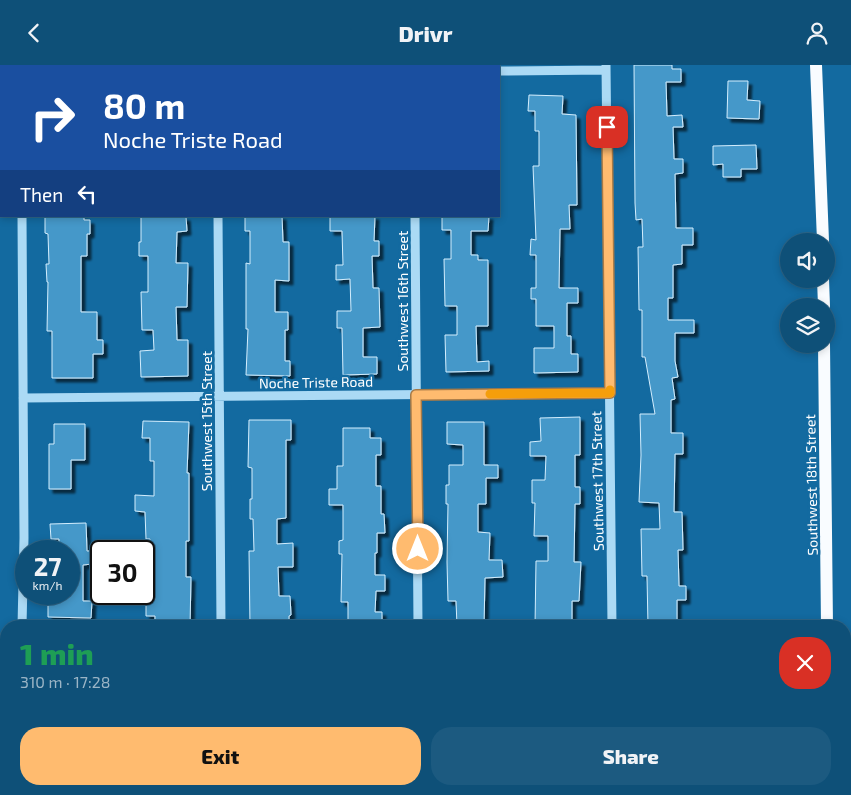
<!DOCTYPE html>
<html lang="en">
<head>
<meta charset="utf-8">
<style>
  :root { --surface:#0e5078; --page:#1c5a80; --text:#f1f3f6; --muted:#9bb5c6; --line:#2e678a; --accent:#ffbb6f }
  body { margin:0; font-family:"Exo 2",sans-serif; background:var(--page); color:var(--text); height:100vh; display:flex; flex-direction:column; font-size:19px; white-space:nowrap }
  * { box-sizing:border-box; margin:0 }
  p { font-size:16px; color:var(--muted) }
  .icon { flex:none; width:28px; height:28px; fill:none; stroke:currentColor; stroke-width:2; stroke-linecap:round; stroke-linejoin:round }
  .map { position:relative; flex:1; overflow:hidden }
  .details { position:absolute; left:0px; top:555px; width:851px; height:175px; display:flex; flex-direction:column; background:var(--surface); border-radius:20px 20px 0 0; box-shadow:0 2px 8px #0003,0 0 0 1px var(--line) }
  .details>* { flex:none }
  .top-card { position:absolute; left:0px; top:0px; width:500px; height:152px; box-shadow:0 2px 8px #0003,0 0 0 1px var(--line); background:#1a4fa0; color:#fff; overflow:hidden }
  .tools { position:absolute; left:780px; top:168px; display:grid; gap:10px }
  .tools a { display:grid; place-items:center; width:55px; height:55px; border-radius:50%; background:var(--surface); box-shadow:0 2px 8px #0003,0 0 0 1px var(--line); font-size:25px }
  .speed { position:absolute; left:15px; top:475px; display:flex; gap:10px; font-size:25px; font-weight:700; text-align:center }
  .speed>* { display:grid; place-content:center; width:65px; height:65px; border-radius:50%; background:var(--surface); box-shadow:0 2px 8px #0003,0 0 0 1px var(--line); line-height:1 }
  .speed small { font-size:12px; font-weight:400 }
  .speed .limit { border:2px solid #111; border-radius:8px; background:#fff; color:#111 }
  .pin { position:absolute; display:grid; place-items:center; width:42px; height:42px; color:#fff; margin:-21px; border-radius:10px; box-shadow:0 2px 8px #0006 }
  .me { position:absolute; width:55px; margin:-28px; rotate:0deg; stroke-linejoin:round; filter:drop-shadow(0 0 4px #0008) }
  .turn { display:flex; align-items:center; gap:18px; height:105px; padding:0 20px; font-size:22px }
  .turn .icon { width:65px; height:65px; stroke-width:2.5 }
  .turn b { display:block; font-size:35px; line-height:42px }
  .then { display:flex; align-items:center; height:48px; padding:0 20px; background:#0003; gap:10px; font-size:19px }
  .round { display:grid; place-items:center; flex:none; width:52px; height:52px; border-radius:20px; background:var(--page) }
  .summary { display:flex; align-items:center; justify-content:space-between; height:85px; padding:0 20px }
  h1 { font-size:30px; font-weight:800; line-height:38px; color:#1e9e55 }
  .primary-button { display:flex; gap:10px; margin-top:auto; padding:10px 20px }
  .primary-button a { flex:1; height:58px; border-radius:20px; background:var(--accent); color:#111; font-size:20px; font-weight:800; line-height:58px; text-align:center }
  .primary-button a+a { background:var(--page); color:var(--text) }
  header { display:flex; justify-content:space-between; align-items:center; height:65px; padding:0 20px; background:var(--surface); font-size:22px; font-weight:800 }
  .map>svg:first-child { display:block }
  .building { fill:#4598c9; stroke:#d4eefe; filter:url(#shadow) }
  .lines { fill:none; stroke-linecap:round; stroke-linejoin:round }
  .minor { stroke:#abdaf5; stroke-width:9 }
  .major { stroke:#f9fcff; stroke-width:12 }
  .highway { stroke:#fff; stroke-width:15 }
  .route-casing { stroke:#a67a48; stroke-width:12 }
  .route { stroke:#ffbb6f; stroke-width:9 }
  .slow { stroke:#f59e0b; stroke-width:9 }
  .labels { text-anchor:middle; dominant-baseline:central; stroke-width:5; stroke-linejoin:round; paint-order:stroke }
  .street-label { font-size:14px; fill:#fff; stroke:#136aa0 }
</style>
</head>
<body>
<header><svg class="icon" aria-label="back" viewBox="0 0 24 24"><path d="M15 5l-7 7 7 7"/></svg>Drivr<svg class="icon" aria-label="person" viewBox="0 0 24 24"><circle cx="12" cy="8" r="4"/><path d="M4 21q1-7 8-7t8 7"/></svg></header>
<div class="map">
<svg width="851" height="730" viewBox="0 0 851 730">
  <defs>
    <filter id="shadow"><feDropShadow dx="4" dy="4" stdDeviation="1" flood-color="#0009"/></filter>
  </defs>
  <rect width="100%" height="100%" fill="#136aa0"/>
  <!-- building -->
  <path class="building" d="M634,0H672V4H681V17H666L667,51L682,50L683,62H673L674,94H683V108L675,109L676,163H693V180H682V199L673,200V233H668V255H694V268H675V296L678,312L672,313L675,334L671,335V368H683V389H675L674,447H682L683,485H678L679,521H686V535H677V561H648L647,511H642L641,464H660L659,438L639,437L641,390L640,349H655L645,292H642V245H639L638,182H643L642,154L636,155L635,138Z
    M728,16H748L747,35L760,36L759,54L727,53Z
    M529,30L563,31L562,49L576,50L577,140H569L570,164H560L559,223H578V238H567V271H571V289H578V307L534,308V283H554V261H536V234H531V223H536V190H530L531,174L536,175L533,101H539V66H535V46H528Z
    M756,80L757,104H741V112H723V99L713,100V81Z
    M45,151H84V155H90V169H87V191H81V247H97V275H103V289H93V313H52V266H47L48,217H47L46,199H49L48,169L45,168Z
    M141,151L186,152L187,166L177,167L176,198H188L187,242H176L177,275H188V311L141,312L140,286L154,285L153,265H142L141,227H148V191H139V177H141Z
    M245,151H282L283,177H289V216L275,215V247H288V265H285V296H290V311L246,310L248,264H246V198L250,199V166H245Z
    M330,151H375L374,176H379V191H372L373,223H379L380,262L363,263V292H377V309L343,310L342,263H337V246H351L350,214L336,215V200H343L342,166H330Z
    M442,151H489L488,166H471V190H478V195H488V261H476L477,297L489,296V306L446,307L445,270H457V241H445L444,194H451V165H442Z
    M580,352V390H575V422H580V439H575L574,497H581L579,536H572V561H535L536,496H548V471H534L535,438H532V415H545L546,391H530V377L541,376L540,353Z
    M249,355H291V375H286V453L277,454V479L293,478V502H278L279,531H290L291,550L289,551V561H250L249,486H254L253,454H250V434H252V403L248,402Z
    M143,356L189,357L187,408H189V476H186V512H191L190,561H155V551H146V535H155L154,500H150V474H146L145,447L135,446V430L154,431V396H150V373H142Z
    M447,357H484V400H498V413H486V439H478V467L490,468L489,495H502L503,512L485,513L484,561H457L456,536H448L447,497L448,439H446V420H449V400H463V380L447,379Z
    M54,359H85V395H71V424H49V379H54Z
    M343,363H370V373H381V390H376V421H381V449H384L385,468H377V488H375V510H385V526H376L375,547H382V559L375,560V561H348V537H341L342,489H339V476L343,475V440H329V424H337V401H343Z
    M86,458L87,486H91L92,499L83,500V536H92L91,553L48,552V529H69V486H59V474H51L50,459Z"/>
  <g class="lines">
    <!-- minor -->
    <path class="minor" d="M21,0V1
      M217,0V1
      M414,0V1
      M606,0L612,561
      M499,6L606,5
      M22,151L24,473L22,561
      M218,151L221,561
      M415,151L418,561
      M23,333L610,328"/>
    <!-- major -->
    <path class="major" d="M816,0L823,176
      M823,214L824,241
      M824,279L827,561
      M829,724V730"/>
    <!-- highway -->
    <path class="highway" d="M845,623H851
      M845,654H851
      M0,684H6
      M845,684H851
      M845,709L851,708
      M0,712H6
      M188,730L283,724
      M579,730L658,724"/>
  </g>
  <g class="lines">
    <!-- route casing -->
    <g class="route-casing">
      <path id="route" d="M418,484L416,330L610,328L607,62"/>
    </g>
    <!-- route -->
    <use href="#route" class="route"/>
    <!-- slow -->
    <path class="slow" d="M490,329L610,328V325"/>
  </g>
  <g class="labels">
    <!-- street labels -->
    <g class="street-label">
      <text transform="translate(402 236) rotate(-90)">Southwest 16th Street</text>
      <text transform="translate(316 317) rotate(-1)">Noche Triste Road</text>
      <text transform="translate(206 356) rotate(-90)">Southwest 15th Street</text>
      <text transform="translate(597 416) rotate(-91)">Southwest 17th Street</text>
      <text transform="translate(811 420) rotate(-91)">Southwest 18th Street</text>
    </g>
  </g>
</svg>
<div class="tools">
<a><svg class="icon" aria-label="sound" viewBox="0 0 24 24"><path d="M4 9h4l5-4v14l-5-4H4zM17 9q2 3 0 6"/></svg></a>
<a><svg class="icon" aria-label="layers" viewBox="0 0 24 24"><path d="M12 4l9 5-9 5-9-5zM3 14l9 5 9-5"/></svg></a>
</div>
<div class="speed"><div>27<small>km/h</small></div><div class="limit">30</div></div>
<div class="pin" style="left:607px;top:62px;background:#d93025"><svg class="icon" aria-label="arrive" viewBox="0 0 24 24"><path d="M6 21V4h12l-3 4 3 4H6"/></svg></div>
<svg class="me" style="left:418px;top:484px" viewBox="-20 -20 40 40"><circle r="17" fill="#ffbb6f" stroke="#fff" stroke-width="3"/><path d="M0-11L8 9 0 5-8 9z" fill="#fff"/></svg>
<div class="top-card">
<div class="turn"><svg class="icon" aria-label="right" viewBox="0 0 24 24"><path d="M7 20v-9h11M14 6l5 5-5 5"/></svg><div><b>80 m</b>Noche Triste Road</div></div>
<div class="then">Then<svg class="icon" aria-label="left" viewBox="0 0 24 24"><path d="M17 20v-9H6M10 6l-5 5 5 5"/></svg></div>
</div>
<section class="details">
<div class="summary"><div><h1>1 min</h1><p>310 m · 17:28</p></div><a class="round" style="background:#d93025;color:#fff"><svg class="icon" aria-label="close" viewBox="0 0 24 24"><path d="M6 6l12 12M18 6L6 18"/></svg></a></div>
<div class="primary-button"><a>Exit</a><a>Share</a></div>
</section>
</div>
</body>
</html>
